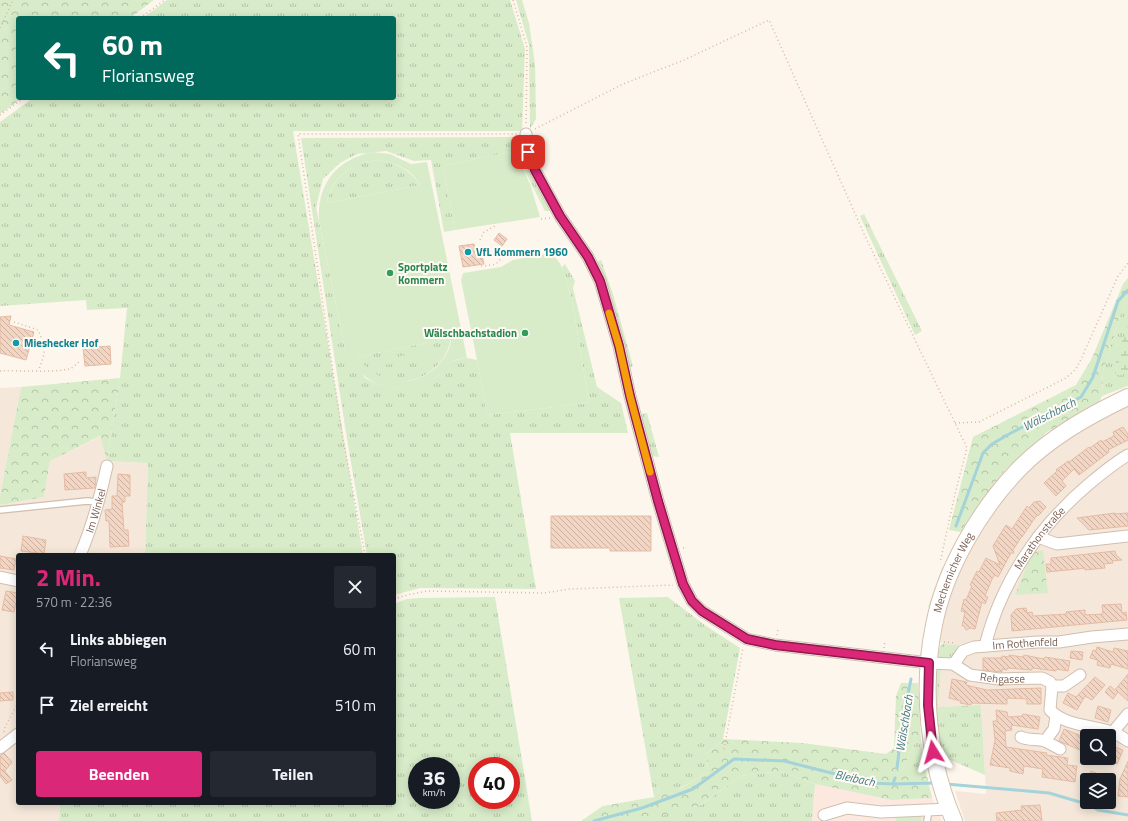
<!DOCTYPE html>
<html lang="de">
<head>
<meta charset="utf-8">
<style>
  :root { --surface:#171b24; --page:#242831; --text:#f1f3f6; --muted:#9ea1a6; --accent:#db2777 }
  body { margin:0; font-family:"Titillium Web",sans-serif; background:var(--page); color:var(--text); height:100vh; display:flex; flex-direction:column; font-size:15px; white-space:nowrap }
  * { box-sizing:border-box; margin:0 }
  p { font-size:13px; color:var(--muted) }
  .icon { flex:none; width:22px; height:22px; fill:none; stroke:currentColor; stroke-width:2; stroke-linecap:round; stroke-linejoin:round }
  .map { position:relative; flex:1; overflow:hidden }
  .drawer { position:absolute; left:16px; top:553px; width:380px; height:252px; display:flex; flex-direction:column; background:var(--surface); border-radius:4px; box-shadow:0 2px 10px #0003 }
  .drawer>* { flex:none }
  .hud { position:absolute; left:16px; top:16px; width:380px; height:84px; border-radius:4px; box-shadow:0 2px 10px #0003; background:#00695c; color:#fff; overflow:hidden }
  .buttons { position:absolute; left:1080px; top:729px; display:grid; gap:8px }
  .buttons a { display:grid; place-items:center; width:36px; height:36px; border-radius:4px; background:var(--surface); box-shadow:0 2px 10px #0003; font-size:20px }
  .speed { position:absolute; left:408px; top:757px; display:flex; gap:8px; font-size:20px; font-weight:700; text-align:center }
  .speed>* { display:grid; place-content:center; width:52px; height:52px; border-radius:50%; background:var(--surface); box-shadow:0 2px 10px #0003; line-height:1 }
  .speed small { font-size:10px; font-weight:400 }
  .speed .limit { border:6px solid #d22; background:#fff; color:#111 }
  .pin { position:absolute; display:grid; place-items:center; width:34px; height:34px; color:#fff; margin:-17px; border-radius:8px; box-shadow:0 2px 6px #0006 }
  .me { position:absolute; width:44px; margin:-22px; rotate:352deg; stroke-linejoin:round; filter:drop-shadow(0 0 3px #0008) }
  .turn { display:flex; align-items:center; gap:14px; height:84px; padding:0 20px; font-size:18px }
  .turn .icon { width:52px; height:52px; stroke-width:2.5 }
  .turn b { display:block; font-size:28px; line-height:34px }
  .round { display:grid; place-items:center; flex:none; width:42px; height:42px; border-radius:4px; background:var(--page) }
  .overview { display:flex; align-items:center; justify-content:space-between; height:68px; padding:0 20px }
  h1 { font-size:24px; font-weight:700; line-height:30px; color:var(--accent) }
  .cta { display:flex; gap:8px; margin-top:auto; padding:8px 20px }
  .cta a { flex:1; height:46px; border-radius:4px; background:var(--accent); color:#fff; font-size:16px; font-weight:700; line-height:46px; text-align:center }
  .cta a+a { background:var(--page); color:var(--text) }
  ul { padding:0; list-style:none }
  li { display:flex; align-items:center; gap:12px; height:56px; padding:0 20px }
  li div { flex:1 }
  li b { display:block; font-size:15px }
  li em { font-style:normal }
  .map>svg:first-child { display:block }
  .residential { fill:#f5e8da; fill-rule:evenodd }
  .commercial { fill:#fde8e0 }
  .grass { fill:url(#grass-tufts); fill-rule:evenodd }
  .forest { fill:url(#forest-crowns) }
  .wetland { fill:url(#wetland-marsh) }
  .pitch { fill:#d8ecc9; fill-rule:evenodd }
  .lines { fill:none; stroke-linecap:round; stroke-linejoin:round }
  .stream { stroke:#a5d3da; stroke-width:3 }
  .building { fill:url(#building-back-hatch); stroke:#e6bba3 }
  .lane-casing { stroke:#d1beb0; stroke-width:8 }
  .street-casing { stroke:#d1beb0; stroke-width:13 }
  .secondary-casing { stroke:#d6c0b0; stroke-width:18 }
  .path { stroke:#d9b8a5; stroke-width:1.5; stroke-dasharray:1 3; stroke-linecap:butt }
  .lane { stroke:#fff; stroke-width:5.5 }
  .street { stroke:#fff; stroke-width:11 }
  .secondary { stroke:#fff; stroke-width:16 }
  .route-casing { stroke:#8e194d; stroke-width:10 }
  .route { stroke:#db2777; stroke-width:7 }
  .slow { stroke:#f59e0b; stroke-width:7 }
  .culture-dot { fill:#0f9aa8; stroke:#fffaf3; stroke-width:1.5 }
  .leisure-dot { fill:#2e9e5b; stroke:#fffaf3; stroke-width:1.5 }
  .labels { text-anchor:middle; dominant-baseline:central; stroke-width:4; stroke-linejoin:round; paint-order:stroke }
  .culture-label { font-size:11px; font-weight:bold; fill:#0d838f; stroke:#fffaf3; text-anchor:start }
  .leisure-label { font-size:11px; font-weight:bold; fill:#27864d; stroke:#fffaf3; text-anchor:start }
  .street-label { font-size:11px; fill:#7a5c4d; stroke:#fffaf3 }
  .water-label { font-size:12px; font-style:italic; fill:#437c86; stroke:#fffaf3 }
</style>
</head>
<body>
<div class="map">
<svg width="1128" height="821" viewBox="0 0 1128 821">
  <defs>
    <pattern id="grass-tufts" width="24" height="20" patternUnits="userSpaceOnUse"><rect width="24" height="20" fill="#d8ecc9"/><path d="M3 7l-1-3M5 7V3M7 7l1-3M15 17l-1-3M17 17v-4M19 17l1-3" fill="none" stroke="#b4c2a5"/></pattern>
    <pattern id="forest-crowns" width="20" height="18" patternUnits="userSpaceOnUse"><rect width="20" height="18" fill="#d8ecc9"/><path d="M2 6a3 3 0 1 1 6 0M12 15a3 3 0 1 1 6 0" fill="none" stroke="#b4c2a5"/></pattern>
    <pattern id="wetland-marsh" width="20" height="14" patternUnits="userSpaceOnUse"><rect width="20" height="14" fill="#d8ecc9"/><path d="M1 5h8M5 5V1M11 12h8M15 12V8" fill="none" stroke="#b4c2a5"/></pattern>
    <pattern id="building-back-hatch" width="6" height="6" patternUnits="userSpaceOnUse"><rect width="6" height="6" fill="#f3d5c3"/><path d="M-1 5l2 2M0 0l6 6M5-1l2 2" fill="none" stroke="#cab0a1"/></pattern>
  </defs>
  <rect width="100%" height="100%" fill="#fdf6ec"/>
  <!-- residential -->
  <path class="residential" d="M21,387L0,496V388Z
    M1128,403V821H965L955,791L986,794L981,705L938,707L941,668L958,658L960,645L942,644L939,639L945,609L954,582L980,529L1016,481L1041,457L1068,436ZM1087,736H1109V758H1087ZM1087,780H1109V802H1087Z
    M101,436L107,461L148,463L145,555H18V803H60L59,821H0V505L44,497L50,461Z"/>
  <!-- commercial -->
  <path class="commercial" d="M815,784L892,800L932,798L942,821H812Z"/>
  <!-- grass -->
  <path class="grass" d="M167,0H510L525,49L522,131H293L363,555H145L148,463L107,461L120,378L127,308L87,310L86,300L0,306V122L33,98H394V18H143Z
    M516,0H522L529,23L535,64L536,119L530,129L529,45Z
    M523,137L551,211H545L515,151L443,166L455,230L444,232L431,160L414,161L386,151L357,154L340,163L323,179L316,207L345,348L365,378L379,385L396,389L409,388L424,384L438,376L451,361L467,358L477,360L487,415L589,403L572,300L562,267L565,264L575,281L573,288L597,387L621,403L628,433H510L536,589L420,588L394,595V555H367L346,433L301,138Z
    M379,160C396,163 411,170 420,185L327,203C331,177 354,161 379,160Z
    M864,214L922,331L915,335L860,216Z
    M601,260L613,294L633,366L629,368L605,279L597,262Z
    M1128,296V386L1102,396L1103,371L1126,297Z
    M451,338C446,370 411,391 380,377C370,373 363,365 357,357Z
    M647,413L659,457L652,456L641,414Z
    M495,597L532,821H59L60,803H394V604L407,599L420,598ZM417,766H451V800H417ZM477,766H511V800H477Z
    M668,597L706,626L740,648L723,739L707,754L708,772L679,789H660L654,797L619,598Z
    M942,644L960,645L953,659H941L936,655L935,650L939,649Z
    M941,668L938,707L981,705L985,775L946,758L937,748L933,696L936,671Z
    M921,742L926,772H901L915,743Z
    M780,771L815,784L812,821H637L701,805L741,776Z
    M921,816L922,821H896L895,817Z"/>
  <!-- forest -->
  <path class="forest" d="M0,0H154L130,18H18V98H22L0,114Z
    M1128,278V296L1126,297L1103,371L1102,396L1099,403L1047,432L1004,471L970,517L961,532L949,530L973,437L1076,385L1092,358L1123,284Z
    M120,378L107,461L100,436L50,461L44,497L0,505V496L21,387Z
    M1043,550L1048,593L1015,595L1032,552Z
    M947,566L932,608L928,607L942,568Z
    M901,683H918L921,742L915,743L901,772H926L932,798L892,800L815,784L780,771L741,776L701,805L657,817L637,821H581L603,806L654,797L660,789H680L708,772L707,754L723,739L802,743L886,754L894,748L896,696Z"/>
  <!-- wetland -->
  <path class="wetland" d="M1128,326V373L1117,376L1114,371L1118,351Z"/>
  <!-- pitch -->
  <path class="pitch" d="M515,151L530,184L540,217L455,230L443,166Z
    M372,152L390,154L411,164L427,162L467,358C463,359 456,359 452,361C449,362 447,367 444,370C440,375 435,378 430,381C395,400 358,383 345,348L319,221C317,184 336,160 372,152ZM379,160C396,163 412,169 420,185L327,203C330,177 355,161 379,160ZM451,338C451,347 446,356 440,363C416,391 378,385 357,357Z
    M545,254C565,254 566,286 572,300L589,403L487,415L477,360L461,280L463,273L501,267L513,260Z
    M442,348L443,354L384,365V367L373,369L372,362Z"/>
  <g class="lines">
    <!-- stream -->
    <path class="stream" d="M956,526L983,453L992,444L1011,433L1081,397L1093,377L1118,301L1128,290
      M897,768L903,720L911,679
      M893,784L895,778
      M946,784L1049,793L1090,805L1098,810L1128,815
      M594,821L642,808L693,789L734,759L784,761L871,783L893,784L936,783"/>
  </g>
  <!-- building -->
  <path class="building" d="M499,233L507,239L502,246L494,240Z
    M474,244L476,257L482,256L484,264L463,267L459,246Z
    M11,316L9,325L34,332L26,360L0,353V317Z
    M110,346L111,364L85,366L83,348Z
    M1123,427L1128,434V440L1108,450L1109,452L1079,475L1074,469L1062,481L1066,486L1056,496L1044,483L1057,471L1056,470L1068,461L1069,462L1089,447L1090,448L1101,440L1102,442L1114,436L1113,432Z
    M86,472V478L96,477L95,488L65,490L64,474Z
    M118,474L130,475V496H125V502H122L124,530H128L129,546L110,547L109,521H106L105,510L112,509V496H117Z
    M1040,501L1046,507L1038,516L1037,515L1022,537V536L1013,550L1014,553H1011L998,577L995,575L992,579L985,596L988,597L985,604L982,602L975,629L970,628L966,630L964,626H962L965,612L961,611L964,599L966,600L972,586L970,585L977,571L979,572L986,558L1000,565L993,546L1006,525L1012,529L1027,506L1029,508L1034,502Z
    M1115,513V514L1128,513V526L1089,530L1077,518Z
    M551,516H651V551H610V548H551Z
    M23,536L46,540L44,554L21,551Z
    M1115,551L1116,555L1122,560L1112,561L1113,563L1104,564L1105,568L1085,570V568L1077,569L1047,572L1046,564H1051V558Z
    M0,556L16,559L14,570L0,568Z
    M6,591L18,593V603H16L14,612L2,610Z
    M1121,604L1122,613L1126,612L1127,620L1012,631L1011,615L1016,609L1026,608L1027,613L1032,612L1033,616L1067,614L1066,612L1085,610V615L1103,614L1102,605Z
    M1097,647L1113,652L1114,648L1128,651V669L1111,664L1110,668L1097,665L1098,660L1090,658L1093,650L1096,651Z
    M1071,651L1083,652L1082,660L1070,658Z
    M1009,655L1023,657L1024,655L1044,659L1045,657L1070,661L1068,671L1056,669V671L1032,668V670L1007,668V670L1002,669V672L983,670V658H1002V656L1009,657Z
    M1128,674V701L1118,692L1113,699L1105,692L1110,686L1115,690Z
    M1095,677L1105,685L1092,700L1085,696L1077,710L1063,703L1068,693L1076,697Z
    M952,679L967,682L966,685L987,690L1041,688V704H1027V699L1007,698V704L971,703V705L960,703L961,701L949,698Z
    M13,692V700L0,701V693Z
    M1098,706L1111,710L1108,722L1095,718Z
    M996,710L1007,712L1008,717L1022,716L1023,714L1040,717L1038,729L1011,725L1012,730L1005,731L1006,747L1047,753L1046,755L1068,758L1067,765L1077,766L1075,782L1042,777L1043,769L1024,766L1023,774L1010,771V768L990,765L995,740L993,721H997Z
    M1064,729L1087,738V753L1059,741Z
    M1115,747L1123,750L1117,764L1109,760Z
    M4,753L12,762L5,771L3,769L12,780L6,784L0,776V756Z
    M1128,761V797L1118,796L1120,779Z
    M1091,771L1113,780H1088Z
    M1040,805L1042,821H997L996,813L1022,810L1021,806Z"/>
  <g class="lines">
    <!-- lane casing -->
    <g class="lane-casing">
      <path id="lane" d="M0,510L87,501L99,502
        M927,821L929,810"/>
    </g>
    <!-- street casing -->
    <g class="street-casing">
      <g id="street">
        <path id="s1" d="M526,134L528,152L535,170L560,216L588,257L600,281L619,346L630,396L658,501L683,584L692,601L702,611L747,639L775,645L929,663L953,664L956,661L963,651L974,647L1037,642H1059L1092,637L1128,634"/>
        <path d="M1038,537L1057,544L1128,536"/>
        <path id="s2" d="M80,555C93,525 100,498 107,466"/>
        <path d="M0,577L18,581"/>
        <path id="s3" d="M985,646C1001,582 1039,526 1089,484C1101,474 1114,463 1128,455"/>
        <path id="s4" d="M953,664L970,675L999,679L1042,678L1050,682L1052,686L1050,710C1065,726 1092,725 1112,732C1117,733 1123,738 1128,741"/>
        <path d="M1052,686H1064L1080,675"/>
        <path d="M1113,732L1128,714"/>
        <path d="M1021,737C1029,741 1037,738 1045,741L1054,729L1056,716"/>
        <path d="M1045,741L1060,749"/>
        <path d="M0,748L18,734"/>
        <path d="M824,815L847,808L881,812L949,809"/>
      </g>
    </g>
    <!-- secondary casing -->
    <g class="secondary-casing">
      <g id="secondary">
        <path id="s5" d="M954,821C928,761 921,689 934,625C945,569 979,511 1018,470C1049,438 1088,416 1128,397"/>
      </g>
    </g>
    <!-- path -->
    <path class="path" d="M513,0L527,47L526,124
      M140,18L165,0
      M0,28L13,0
      M0,115L24,98
      M535,129L623,84L684,60L769,20L865,236L967,448L955,494L940,563
      M541,219L550,218
      M480,240L484,232L495,226L494,224
      M481,266C493,265 500,266 503,252
      M14,322L38,330C46,348 46,353 38,371
      M0,371C21,370 49,373 69,369C73,368 76,364 79,362
      M955,423L979,422L1066,378L1076,369L1082,357L1118,276L1128,263
      M683,548L687,547
      M365,555L342,434L298,134H517
      M394,599L407,595L427,591L544,593L570,589L673,585
      M777,635L778,629
      M944,642L956,643
      M884,648L885,641
      M4,732L5,727L18,703
      M724,749L743,648"/>
    <!-- lane -->
    <use href="#lane" class="lane"/>
    <!-- street -->
    <use href="#street" class="street"/>
    <!-- secondary -->
    <use href="#secondary" class="secondary"/>
  </g>
  <g class="lines">
    <!-- route casing -->
    <g class="route-casing">
      <path id="route" d="M528,152L535,170L560,216L588,257L600,281L619,346L630,396L658,501L683,584L692,601L702,611L747,639L775,645L929,663L928,705L933,752"/>
    </g>
    <!-- route -->
    <use href="#route" class="route"/>
    <!-- slow -->
    <path class="slow" d="M609,313L619,346L630,396L650,472"/>
  </g>
  <!-- markers -->
  <g class="culture-dot">
    <circle cx="468" cy="252" r="4"/>
    <circle cx="16" cy="343" r="4"/>
  </g>
  <g class="leisure-dot">
    <circle cx="390" cy="273" r="4"/>
    <circle cx="525" cy="333" r="4"/>
  </g>
  <g class="labels">
    <!-- culture labels -->
    <g class="culture-label">
      <text x="476" y="252">VfL Kommern 1960</text>
      <text x="24" y="343">Mieshecker Hof</text>
    </g>
    <!-- leisure labels -->
    <g class="leisure-label">
      <text x="398" y="267">Sportplatz<tspan x="398" dy="13">Kommern</tspan></text>
      <text x="517" y="333" text-anchor="end">Wälschbachstadion</text>
    </g>
    <!-- street labels -->
    <g class="street-label">
      <text stroke="none"><textPath href="#s2" startOffset="47">Im Winkel</textPath></text>
      <text stroke="none"><textPath href="#s3" startOffset="122">Marathonstraße</textPath></text>
      <text stroke="none"><textPath href="#s5" startOffset="256">Mechernicher Weg</textPath></text>
      <text stroke="none"><textPath href="#s1" startOffset="854">Im Rothenfeld</textPath></text>
      <text stroke="none"><textPath href="#s4" startOffset="53">Rehgasse</textPath></text>
    </g>
    <!-- water labels -->
    <g class="water-label">
      <text transform="translate(1049 414) rotate(-27)">Wälschbach</text>
      <text transform="translate(904 723) rotate(-81)">Wälschbach</text>
      <text transform="translate(855 778) rotate(12)">Bleibach</text>
    </g>
  </g>
</svg>
<div class="buttons">
<a><svg class="icon" aria-label="search" viewBox="0 0 24 24"><circle cx="10" cy="10" r="6"/><path d="M15 15l6 6"/></svg></a>
<a><svg class="icon" aria-label="layers" viewBox="0 0 24 24"><path d="M12 4l9 5-9 5-9-5zM3 14l9 5 9-5"/></svg></a>
</div>
<div class="speed"><div>36<small>km/h</small></div><div class="limit">40</div></div>
<div class="pin" style="left:528px;top:152px;background:#d93025"><svg class="icon" aria-label="arrive" viewBox="0 0 24 24"><path d="M6 21V4h12l-3 4 3 4H6"/></svg></div>
<svg class="me" style="left:933px;top:752px" viewBox="-20 -20 40 40"><path d="M0-17L14 15 0 8-14 15z" fill="#db2777" stroke="#fff" stroke-width="4"/></svg>
<div class="hud">
<div class="turn"><svg class="icon" aria-label="left" viewBox="0 0 24 24"><path d="M17 20v-9H6M10 6l-5 5 5 5"/></svg><div><b>60 m</b>Floriansweg</div></div>
</div>
<section class="drawer">
<div class="overview"><div><h1>2 Min.</h1><p>570 m · 22:36</p></div><a class="round"><svg class="icon" aria-label="close" viewBox="0 0 24 24"><path d="M6 6l12 12M18 6L6 18"/></svg></a></div>
<ul>
<li><svg class="icon" aria-label="left" viewBox="0 0 24 24"><path d="M17 20v-9H6M10 6l-5 5 5 5"/></svg><div><b>Links abbiegen</b><p>Floriansweg</p></div><em>60 m</em></li>
<li><svg class="icon" aria-label="arrive" viewBox="0 0 24 24"><path d="M6 21V4h12l-3 4 3 4H6"/></svg><div><b>Ziel erreicht</b></div><em>510 m</em></li>
</ul>
<div class="cta"><a>Beenden</a><a>Teilen</a></div>
</section>
</div>
</body>
</html>
